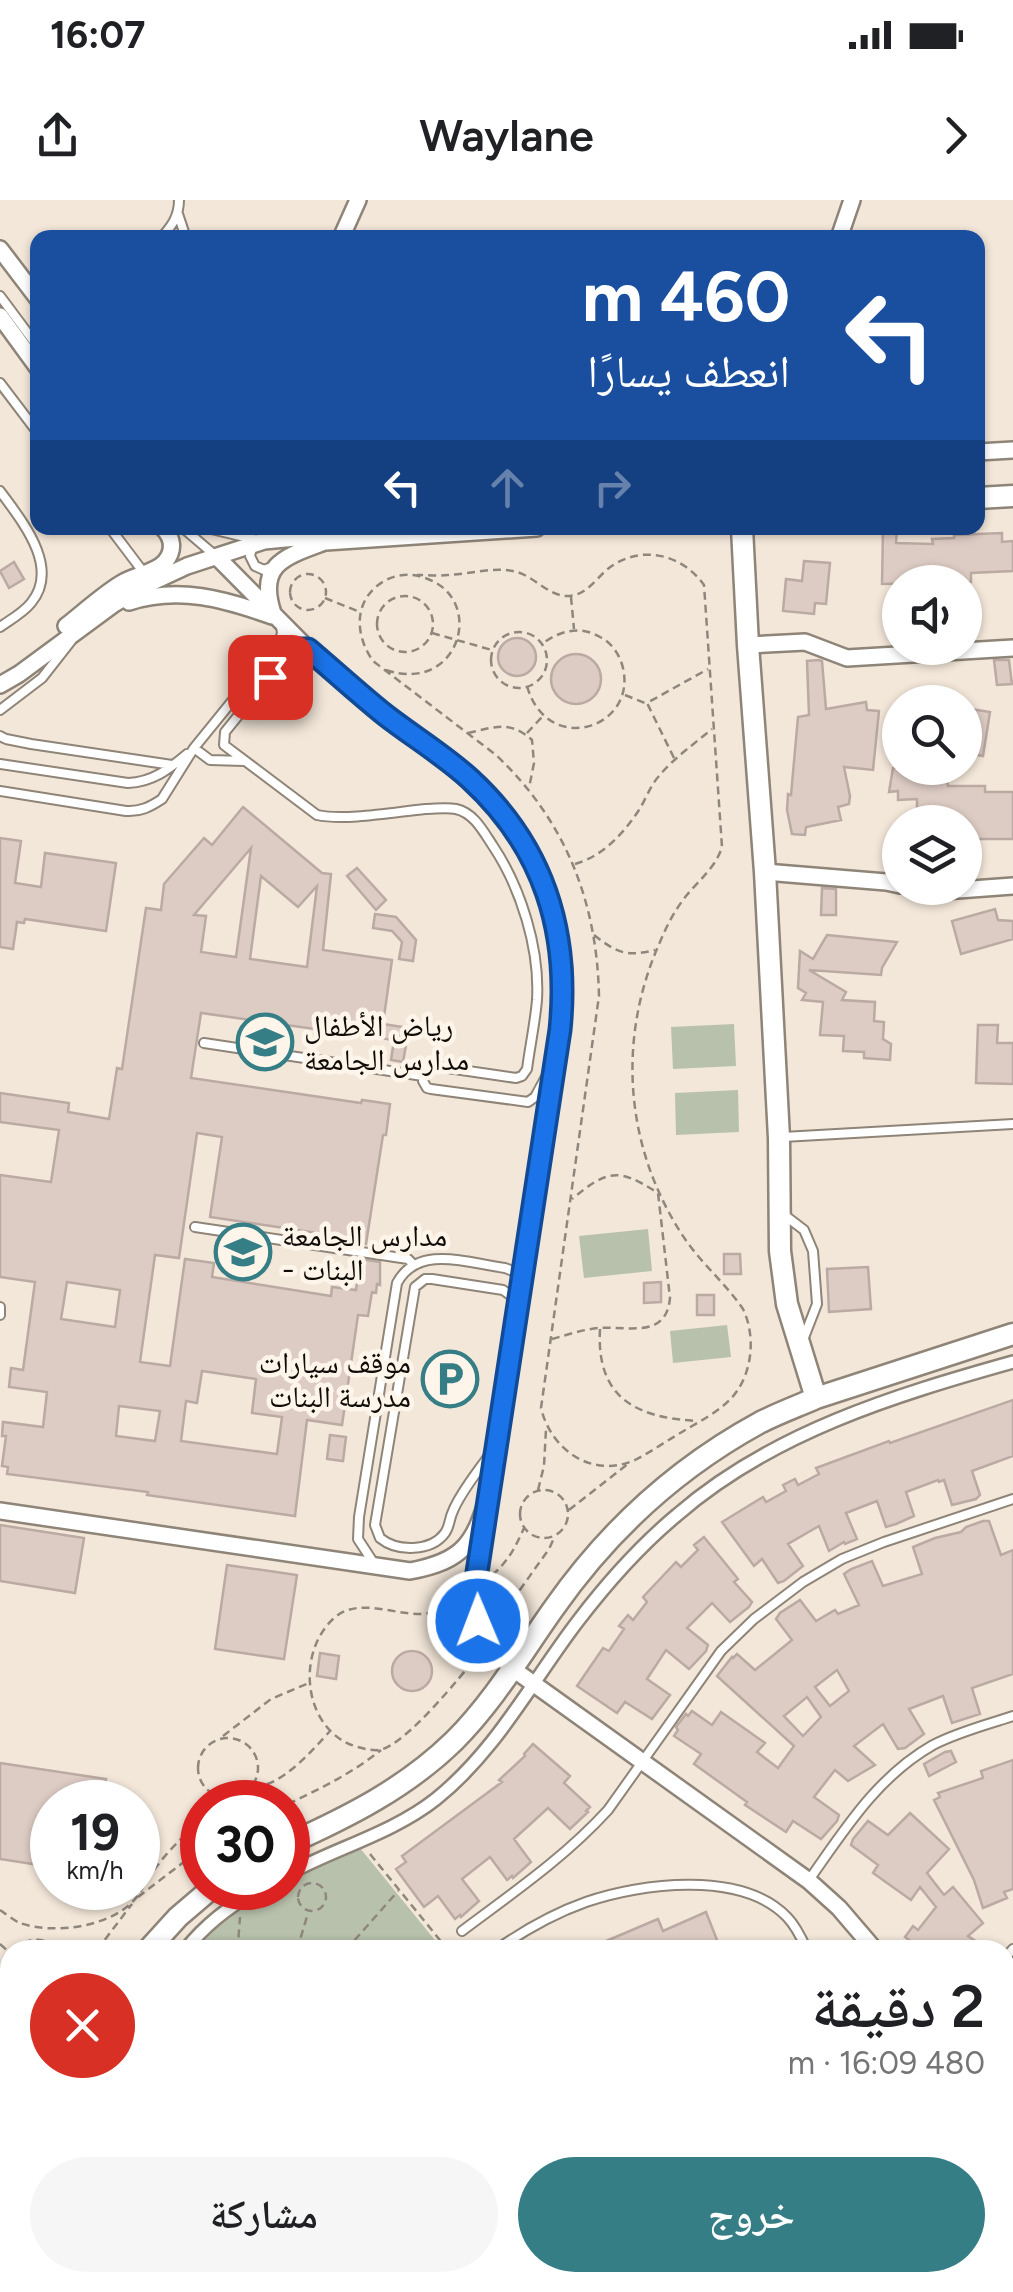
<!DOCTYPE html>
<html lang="ar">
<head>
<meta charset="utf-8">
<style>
  :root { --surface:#fff; --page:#f6f6f6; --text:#202124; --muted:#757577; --accent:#367e86 }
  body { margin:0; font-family:Figtree,"Noto Naskh Arabic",sans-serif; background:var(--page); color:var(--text); direction:rtl; height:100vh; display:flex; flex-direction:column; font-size:38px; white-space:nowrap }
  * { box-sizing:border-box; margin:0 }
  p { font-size:32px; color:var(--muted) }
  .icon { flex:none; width:55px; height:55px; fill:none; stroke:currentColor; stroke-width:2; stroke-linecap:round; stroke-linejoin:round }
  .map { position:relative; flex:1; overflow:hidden; direction:ltr }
  .side { position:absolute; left:0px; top:1740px; width:1015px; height:352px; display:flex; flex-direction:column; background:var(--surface); border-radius:30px 30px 0 0; box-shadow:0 2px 8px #0004; direction:rtl }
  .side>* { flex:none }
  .banner { position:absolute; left:30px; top:30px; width:955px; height:305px; border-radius:20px; box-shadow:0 2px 8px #0004; direction:rtl; background:#1a4fa0; color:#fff; overflow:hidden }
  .tools { position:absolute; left:882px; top:365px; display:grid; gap:20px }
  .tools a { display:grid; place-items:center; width:100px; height:100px; border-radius:50%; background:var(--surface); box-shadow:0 2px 8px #0004; font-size:50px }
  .speed { position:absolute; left:30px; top:1580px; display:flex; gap:20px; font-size:50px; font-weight:700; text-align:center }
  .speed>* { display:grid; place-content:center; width:130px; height:130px; border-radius:50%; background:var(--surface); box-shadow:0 2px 8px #0004; line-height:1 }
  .speed small { font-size:25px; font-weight:400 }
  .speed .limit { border:15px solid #d22; background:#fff; color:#111 }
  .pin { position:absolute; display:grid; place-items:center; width:85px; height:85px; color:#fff; margin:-42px; border-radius:20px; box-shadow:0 5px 15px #0006 }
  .me { position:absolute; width:110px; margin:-55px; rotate:359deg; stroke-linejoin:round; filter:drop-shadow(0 0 8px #0008) }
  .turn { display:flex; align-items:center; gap:35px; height:210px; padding:0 30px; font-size:45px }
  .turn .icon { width:130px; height:130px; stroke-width:2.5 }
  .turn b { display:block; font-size:70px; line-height:85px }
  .lanes { display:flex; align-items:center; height:95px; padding:0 30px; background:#0003; justify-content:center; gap:50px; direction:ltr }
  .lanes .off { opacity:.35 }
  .round { display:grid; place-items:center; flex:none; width:105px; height:105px; border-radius:52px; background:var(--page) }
  .summary { display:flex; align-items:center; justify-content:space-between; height:170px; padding:0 30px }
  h1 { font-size:60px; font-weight:600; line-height:75px }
  .cta { display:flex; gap:20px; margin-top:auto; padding:20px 30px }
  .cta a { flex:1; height:115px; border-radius:60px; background:var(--accent); color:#fff; font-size:40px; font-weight:600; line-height:115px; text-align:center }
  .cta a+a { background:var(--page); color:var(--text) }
  .status { display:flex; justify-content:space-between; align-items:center; height:70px; padding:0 50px; background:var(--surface); direction:ltr }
  .status svg { height:28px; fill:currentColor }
  header { display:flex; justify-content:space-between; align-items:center; height:130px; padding:0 30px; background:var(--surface); font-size:45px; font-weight:600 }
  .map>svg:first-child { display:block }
  .green { fill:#b8c1ac }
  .building { fill:#ddccc4; stroke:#bbaaa3; stroke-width:2.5; fill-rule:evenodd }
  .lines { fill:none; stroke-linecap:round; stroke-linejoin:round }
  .service-casing { stroke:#8e8477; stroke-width:12 }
  .pedestrian-casing { stroke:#8e8477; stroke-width:16 }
  .minor-casing { stroke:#8e8477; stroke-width:20 }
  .tertiary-casing { stroke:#8e8477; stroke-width:25 }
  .path { stroke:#8f877d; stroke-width:2.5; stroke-dasharray:8 5; stroke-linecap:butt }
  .service { stroke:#fff; stroke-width:8 }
  .pedestrian { stroke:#fff; stroke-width:11 }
  .minor { stroke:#fff; stroke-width:15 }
  .tertiary { stroke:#fff; stroke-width:20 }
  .route-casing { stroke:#114b97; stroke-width:25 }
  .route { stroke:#1a73e8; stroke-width:18 }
  .labels { text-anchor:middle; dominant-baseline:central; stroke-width:9; stroke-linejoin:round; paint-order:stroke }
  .poi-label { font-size:30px; fill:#0f0c07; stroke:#fef5ea; text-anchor:start }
</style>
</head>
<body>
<div class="status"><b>16:07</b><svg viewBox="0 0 49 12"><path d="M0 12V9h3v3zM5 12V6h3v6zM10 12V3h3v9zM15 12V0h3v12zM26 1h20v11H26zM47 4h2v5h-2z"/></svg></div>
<header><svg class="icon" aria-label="forward" viewBox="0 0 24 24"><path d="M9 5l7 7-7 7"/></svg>Waylane<svg class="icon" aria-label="share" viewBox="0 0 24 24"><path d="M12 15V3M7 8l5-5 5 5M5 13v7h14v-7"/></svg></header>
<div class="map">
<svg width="1013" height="2092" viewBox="0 0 1013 2092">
  <rect width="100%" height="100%" fill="#f3e7d9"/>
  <!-- green -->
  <path class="green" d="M734,824L736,866L673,869L671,827Z
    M738,890L739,932L676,935L675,893Z
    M648,1029L652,1071L584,1078L579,1036Z
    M727,1125L731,1157L673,1163L670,1131Z
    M360,1648L443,1750H394L380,1740L371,1750H191C212,1726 254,1688 288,1688V1680Z"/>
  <!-- building -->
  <path class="building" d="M883,328H897L896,343L933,344L932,339L954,338V335L1002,333V342L1013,341V371L971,373V382L882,384Z
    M804,361L830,363L826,404L815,403L814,414L783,411L786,379L802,381Z
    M14,362L24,379L9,388L0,371Z
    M498 457a19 19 0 1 1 38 0a19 19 0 1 1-38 0Z
    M551 479a25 25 0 1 1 50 0a25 25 0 1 1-50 0Z
    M819,460L822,461L826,509L866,502L867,510L879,511L873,570L844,567L850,596L849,604L838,607L841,620L806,627L805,635L792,634L787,610L788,594L791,595L798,517L809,515L807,461Z
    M994,460H1009L1012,484L997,485Z
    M965,508L990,512L983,556L965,553Z
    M893,568H923V574H937L938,581H947L948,586H985V592H1013V639H966V622H938L937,611H917V599L898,600V591L889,592Z
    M243,607L322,673L331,674L323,750L392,760L383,824L409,828L403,862L391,860L394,840L201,813L191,878L361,903L362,900L390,904L386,935H383L366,1044L318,1036V1033L210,1017L222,937L197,933L179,1058L155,1055L140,1162L170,1166L185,1059L214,1063L212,1077L331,1096L332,1087L356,1090L360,1059L380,1062V1085L377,1084L376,1093L372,1092L368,1116L358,1115L342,1225L307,1220L295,1316L147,1295L148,1292L7,1274L8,1267L2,1266L6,1236H2L3,1222L43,1227L47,1192L9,1187L11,1168L23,1170L35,1082L0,1077V975L51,982L59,930L0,922V893L69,903L68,912L109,919L117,868L122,869L146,708L161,710L164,684L204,638L212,645ZM251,648L236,757L201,752L206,716L194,715ZM261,676L298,707L317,686L307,767L250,759ZM67,1082L120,1090L115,1127L61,1119ZM202,1171L256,1179L252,1213L282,1217L277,1254L181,1241L186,1201L197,1203ZM119,1206L160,1211L155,1241L116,1236Z
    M0,638L21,641L15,683L41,687L45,653L116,663L106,731L25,719L24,723L17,722L13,749L0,747Z
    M357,668L386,700L376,710L347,676Z
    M822,688L836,689V715H821Z
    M995,709L998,720L1013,721V739L961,754L952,721Z
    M375,714L396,717L416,740L413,761L399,759L402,742L392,731L373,728Z
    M827,735L897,742L882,768L881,775L809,770L846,792L842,800L875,802L874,821L884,822L883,839L891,844L890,860L864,858V852L843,851L844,836L820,835L823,802L802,800L806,793L798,788L800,751L813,759Z
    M978,825H998L997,843H1013V884L976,883Z
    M724,1054H740L741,1074H724Z
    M868,1067L871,1109L829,1112L827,1069Z
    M661,1082V1102L644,1103V1083Z
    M697,1095H714V1115H697Z
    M1013,1200V1256L972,1271L980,1295L976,1299L952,1305L944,1280L939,1282L938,1280L906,1292L914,1316L896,1324L886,1327L877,1301L846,1313L857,1339L845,1344L844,1342L829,1351L819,1326L788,1344L803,1366L784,1381L778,1383L762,1359L754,1366L722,1322L763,1297L766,1302L786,1291L783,1285L795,1279L798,1285L819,1274L816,1268L889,1241L890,1243Z
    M330,1235L346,1237L343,1261L327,1259Z
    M983,1321H989L1001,1355L1013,1350V1474L972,1488L980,1514L952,1523L943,1496L909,1509L924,1534L905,1548L898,1549L883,1524L854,1546L875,1565L848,1581L835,1570L814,1597L839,1615L837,1621L821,1639L793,1621L786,1632L745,1605L747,1602L694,1564L701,1554L674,1536L678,1530L676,1527L686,1514L688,1516L692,1511L712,1525L721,1512L765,1543L757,1552L778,1568L794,1546L717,1476L732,1457L733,1458L737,1454L755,1470L792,1440L776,1419L780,1413L800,1400L816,1421L835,1410L838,1414L859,1405L844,1374L851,1369L872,1361L883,1386L922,1374L913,1347L935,1338L961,1332L966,1327ZM837,1470L849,1491L830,1506L815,1487ZM807,1497L821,1517L803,1536L784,1516Z
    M0,1325L84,1338L75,1393L0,1381Z
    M704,1337L738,1379L734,1382L752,1402L749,1407L730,1422L712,1403L687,1428L708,1445L706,1451L689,1469L666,1450L647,1479L670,1495L652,1519L625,1502L617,1513L577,1486L603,1448L609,1451L624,1429L619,1426L628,1415L633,1420L647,1402L643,1397L676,1362L681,1367L698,1350L694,1345Z
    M227,1365L297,1375L284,1459L215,1449Z
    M392 1471a20 20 0 1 1 40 0a20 20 0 1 1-40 0Z
    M320,1453L339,1456L336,1479L317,1476Z
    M533,1544L570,1576L564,1583L590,1607L586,1611L588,1612L570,1629L548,1608L514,1639L531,1662L513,1678L512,1676L507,1680L490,1657L462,1679L479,1701L461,1717L460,1715L455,1719L438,1696L424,1707L396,1669L406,1662L402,1656L502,1582L499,1580L525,1556L524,1554Z
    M951,1551L956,1562L929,1576L924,1564L945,1552Z
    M1013,1560V1689L1004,1692L1007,1698L983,1708L974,1680L934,1600L940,1597L938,1593L983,1578L981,1571Z
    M0,1563L106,1579L103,1602H52V1667L0,1659Z
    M910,1613L949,1649L927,1673L944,1695L953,1687L983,1723L968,1736L989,1750H922L905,1737L913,1726L918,1730L936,1707L920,1687L911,1700L873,1673L878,1665L851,1645L853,1639L868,1621L888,1635Z
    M706,1712L717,1740L692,1750H687L684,1743L666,1750H585L658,1719L663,1731Z"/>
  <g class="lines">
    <!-- service casing -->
    <g class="service-casing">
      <path id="service" d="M178,14L186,38
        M161,38C172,26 179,16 179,0
        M0,96L38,147
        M0,183L38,233
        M0,291C21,320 61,367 31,403C23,413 10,420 0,427
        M110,328L144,373
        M183,328L217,357
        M207,328L258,340
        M252,348L250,356L255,366L264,370L274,366
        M304,448L292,449L225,532L224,545L317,615C345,621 395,612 425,609C435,609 446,607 456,609C474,613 483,631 493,646C521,688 540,749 537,800C535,823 530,846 527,869L522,876L516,878L434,866L426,868L423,881L427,888L431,889L528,902L535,897L548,873
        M0,510L42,478L71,441
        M0,536L6,539L31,544L172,565
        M194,548L210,560L244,561
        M0,564L128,583C153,582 169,569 187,554
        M0,591L126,611C140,612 150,607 162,599L194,548L276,447L282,434L281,425
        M204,843L423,876
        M783,937L1013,924
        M783,1014L804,1030L813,1051L817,1104L803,1140
        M195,1027L408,1059L413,1064
        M0,1107V1115
        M492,1251C480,1269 461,1291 453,1311C449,1319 450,1326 445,1333C431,1352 397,1352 380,1338L375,1325L415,1087L425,1079H432L503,1090L514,1098L516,1105
        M373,1362L358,1339L359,1317L397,1083C418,1044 468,1063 505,1068L513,1071L520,1080
        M809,1680C845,1629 877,1577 933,1545C958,1532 986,1525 1013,1516
        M462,1731C514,1692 564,1658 608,1610L721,1451L754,1419L803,1382L842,1359L884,1342L1013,1299
        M496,1750C523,1731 555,1713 586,1702C641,1683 742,1670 787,1717C796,1726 802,1739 807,1750
        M1005,1758L1013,1749
        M1005,1822L1013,1814
        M1005,1860L1013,1870
        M1005,2012C1013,2039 1012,2064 1005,2092
        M74,2082L86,2092
        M759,2092L772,2082"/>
    </g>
    <!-- pedestrian casing -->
    <g class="pedestrian-casing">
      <path id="pedestrian" d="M288,1674C336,1648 393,1633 436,1599C497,1550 532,1481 578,1421C607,1383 641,1345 677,1315C771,1233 895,1195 1013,1162
        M185,1750C206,1724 233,1703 263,1688
        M0,1986L10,1973
        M360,2082L372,2092"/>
    </g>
    <!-- minor casing -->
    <g class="minor-casing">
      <path id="minor" d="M341,38L358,0
        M839,38L852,0
        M0,49L38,99
        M0,116L38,168
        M978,252L1013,250
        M129,402C179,386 224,399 272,416
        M273,413C257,365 284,357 322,343
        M66,426C84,412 102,395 122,383C135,375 155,373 165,362C175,350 173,338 163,328
        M748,445L805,442L847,458L1013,448
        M0,485L19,474L114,404L142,387L187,366L264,341L296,338L326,342L537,328
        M765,672L886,682L900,685
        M911,688L931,692L1013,686
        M0,1311L410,1371C464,1361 474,1343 489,1294L560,830L564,771L557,732L549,700L534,664L516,632L496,605L467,577L385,515L308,449L217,357
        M485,1321C475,1386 459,1419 513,1469L809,1681L839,1708L875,1750
        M1005,1928L1013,1939"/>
    </g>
    <!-- tertiary casing -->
    <g class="tertiary-casing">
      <path id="tertiary" d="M978,298L1013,296
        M816,1198L1013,1134
        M288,1644C348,1617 406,1588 454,1541C494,1501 522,1453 554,1408C608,1331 678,1267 761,1222C779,1213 798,1206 816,1198L787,1104L780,1051L779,938L765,672L748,445L742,328
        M148,1750L178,1717L212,1688
        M0,1850L10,1858
        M0,1940L10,1927
        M294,2082L306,2092"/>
    </g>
    <!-- path -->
    <path class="path" d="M290 392a18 18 0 1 1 36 0a18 18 0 1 1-36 0Z
      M377 424a28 28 0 1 1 56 0a28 28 0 1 1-56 0Z
      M571,397L574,429
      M325,398L360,412
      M491 460a28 28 0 1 1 56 0a28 28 0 1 1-56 0Z
      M432,433L492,450
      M386,470C460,495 487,398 425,378C412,373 398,374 386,380C353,398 354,434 373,461L496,555C565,620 597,701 599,796L541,1208C551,1250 592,1279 635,1260C651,1252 666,1241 682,1232C700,1221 725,1209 737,1191C753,1168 755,1134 743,1109C726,1084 702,1064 685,1039C625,950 616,840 660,742C667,725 675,710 686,696C699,680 716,667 722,647L704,385C682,354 641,344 609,368C595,379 586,397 565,396C547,394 534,377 517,372C496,366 470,374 448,375C438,376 427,375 417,375
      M527,486C547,557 637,529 623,468C620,455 612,443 600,437C580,425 559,431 542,444
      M625,495L645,503
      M468,533C495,527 510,520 532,540L534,563L529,588
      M527,533L542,517
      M674,558L647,503L708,469
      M575,664C603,656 623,634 639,610C646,599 650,586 659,576C674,558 694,544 712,529
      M594,735C617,753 626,757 655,750
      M600,1129C596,1198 636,1218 698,1221
      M552,1139C567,1135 584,1129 599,1128C630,1126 666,1139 670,1098L658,993C619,968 608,969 572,999
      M538,1290L544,1266L546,1229
      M520 1314a24 24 0 1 1 48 0a24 24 0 1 1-48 0Z
      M569,1310L629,1263
      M492,1375C508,1362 516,1346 524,1328
      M457,1400C449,1406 440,1411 430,1413C400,1419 359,1394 333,1419C297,1453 303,1523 349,1544C357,1547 370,1551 379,1550C405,1546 461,1476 478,1455
      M497,1422L549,1349L555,1336
      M223,1536L271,1499L309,1483
      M198 1568a30 30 0 1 1 60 0a30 30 0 1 1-60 0Z
      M254,1586C280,1588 314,1549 330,1531
      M288,1604C320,1589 354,1572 381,1550
      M370,1654L448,1750
      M298 1697a14 14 0 1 1 28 0a14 14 0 1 1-28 0Z
      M138,1697L202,1648
      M0,1710C6,1714 13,1720 20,1723C54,1735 112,1727 136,1698C141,1692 144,1684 148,1678C163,1657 181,1636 202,1622
      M0,1744L9,1752
      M13,1750C29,1736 45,1737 61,1750
      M97,1750L132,1704
      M236,1750L238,1744L240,1717
      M297,1750L308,1713
      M346,1750L398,1691
      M10,1753C2,1766 2,1779 10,1791
      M40,2092L49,2082"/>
    <!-- service -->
    <use href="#service" class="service"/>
    <!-- pedestrian -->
    <use href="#pedestrian" class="pedestrian"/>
    <!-- minor -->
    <use href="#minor" class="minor"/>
    <!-- tertiary -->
    <use href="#tertiary" class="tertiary"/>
  </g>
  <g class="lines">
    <!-- route casing -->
    <g class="route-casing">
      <path id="route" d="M270,477L292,449H308C334,471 358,493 384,514C412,536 444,555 470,579C544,647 570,731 560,830L474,1392L478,1421"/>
    </g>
    <!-- route -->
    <use href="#route" class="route"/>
  </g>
  <!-- icons -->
  <defs>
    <g id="school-ring" transform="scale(2.875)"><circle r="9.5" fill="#fef5ea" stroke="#367e86" stroke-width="1.5"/><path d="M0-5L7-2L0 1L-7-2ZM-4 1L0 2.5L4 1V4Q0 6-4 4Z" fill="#367e86"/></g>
    <g id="parking-ring" transform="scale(2.875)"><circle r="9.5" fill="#fef5ea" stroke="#367e86" stroke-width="1.5"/><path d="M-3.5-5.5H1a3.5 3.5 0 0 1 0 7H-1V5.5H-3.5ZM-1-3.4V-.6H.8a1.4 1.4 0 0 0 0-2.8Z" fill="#367e86"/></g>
  </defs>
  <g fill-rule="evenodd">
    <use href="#school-ring" x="265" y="842"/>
    <use href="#school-ring" x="243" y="1052"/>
    <use href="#parking-ring" x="450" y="1179"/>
  </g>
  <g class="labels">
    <!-- poi labels -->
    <g class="poi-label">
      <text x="304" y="825">رياض الأطفال<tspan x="304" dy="34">مدارس الجامعة</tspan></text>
      <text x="282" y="1035">مدارس الجامعة<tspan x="282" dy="34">- البنات</tspan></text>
      <text x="411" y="1162" text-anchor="end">موقف سيارات<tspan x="411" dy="34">مدرسة البنات</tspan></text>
    </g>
  </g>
</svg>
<div class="tools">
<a><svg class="icon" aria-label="sound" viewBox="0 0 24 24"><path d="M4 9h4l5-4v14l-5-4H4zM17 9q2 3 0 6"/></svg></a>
<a><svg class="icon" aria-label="search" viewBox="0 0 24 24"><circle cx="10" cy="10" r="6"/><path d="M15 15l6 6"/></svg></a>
<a><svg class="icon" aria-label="layers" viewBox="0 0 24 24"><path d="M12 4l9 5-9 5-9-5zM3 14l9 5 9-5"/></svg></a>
</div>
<div class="speed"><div>19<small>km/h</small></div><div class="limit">30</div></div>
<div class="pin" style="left:270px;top:477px;background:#d93025"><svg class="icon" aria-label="arrive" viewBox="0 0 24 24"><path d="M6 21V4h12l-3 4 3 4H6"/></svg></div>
<svg class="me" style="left:478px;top:1421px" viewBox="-20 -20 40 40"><circle r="17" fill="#1a73e8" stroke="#fff" stroke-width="3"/><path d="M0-11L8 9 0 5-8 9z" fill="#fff"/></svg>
<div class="banner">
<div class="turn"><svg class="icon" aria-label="left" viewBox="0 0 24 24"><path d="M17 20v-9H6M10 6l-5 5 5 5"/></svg><div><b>460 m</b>انعطف يسارًا</div></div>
<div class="lanes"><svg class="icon" aria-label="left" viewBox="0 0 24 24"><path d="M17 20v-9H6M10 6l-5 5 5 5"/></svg><svg class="icon off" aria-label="ahead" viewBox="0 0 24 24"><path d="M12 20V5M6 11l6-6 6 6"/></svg><svg class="icon off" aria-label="right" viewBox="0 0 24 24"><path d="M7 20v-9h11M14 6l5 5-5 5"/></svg></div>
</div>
<section class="side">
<div class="summary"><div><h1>2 دقيقة</h1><p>480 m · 16:09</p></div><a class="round" style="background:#d93025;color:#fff"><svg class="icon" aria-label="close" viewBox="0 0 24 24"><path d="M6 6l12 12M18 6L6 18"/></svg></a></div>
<div class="cta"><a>خروج</a><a>مشاركة</a></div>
</section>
</div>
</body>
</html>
